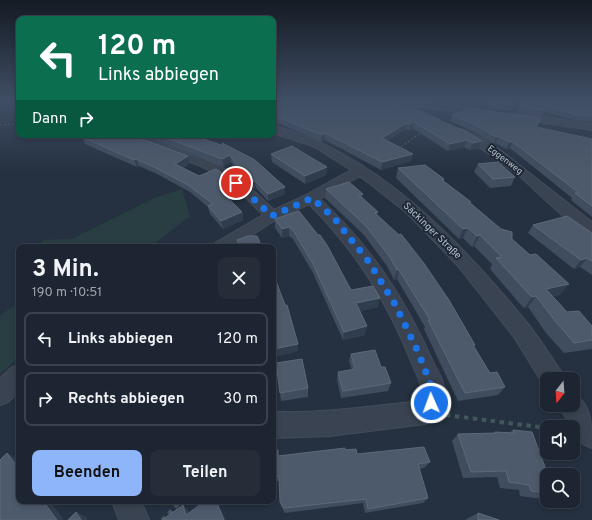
<!DOCTYPE html>
<html lang="de">
<head>
<meta charset="utf-8">
<style>
  :root { --surface:#1c2531; --page:#252d39; --text:#f1f3f6; --muted:#a0a5ab; --line:#3a424d; --accent:#8eb5f9 }
  body { margin:0; font-family:Overpass,sans-serif; background:var(--page); color:var(--text); height:100vh; display:flex; flex-direction:column; font-size:15px; white-space:nowrap }
  * { box-sizing:border-box; margin:0 }
  p { font-size:13px; color:var(--muted) }
  .icon { flex:none; width:22px; height:22px; fill:none; stroke:currentColor; stroke-width:2; stroke-linecap:round; stroke-linejoin:round }
  .map { position:relative; flex:1; overflow:hidden }
  .drawer { position:absolute; left:16px; top:244px; width:260px; height:260px; display:flex; flex-direction:column; background:var(--surface); border-radius:8px; box-shadow:0 2px 6px #0003,0 0 0 1px var(--line) }
  .drawer>* { flex:none }
  .banner { position:absolute; left:16px; top:16px; width:260px; height:122px; border-radius:8px; box-shadow:0 2px 6px #0003,0 0 0 1px var(--line); background:#0b6e4f; color:#fff; overflow:hidden }
  .needle { width:26px; rotate:197deg }
  .controls { position:absolute; left:540px; top:372px; display:grid; gap:8px }
  .controls a { display:grid; place-items:center; width:40px; height:40px; border-radius:8px; background:var(--surface); box-shadow:0 2px 6px #0003,0 0 0 1px var(--line); font-size:20px }
  .pin { position:absolute; display:grid; place-items:center; width:34px; height:34px; color:#fff; margin:-17px; border:2px solid #fff; border-radius:50%; box-shadow:0 1px 4px #0007 }
  .me { position:absolute; width:44px; margin:-22px; rotate:358deg; stroke-linejoin:round; filter:drop-shadow(0 0 3px #0008) }
  .turn { display:flex; align-items:center; gap:14px; height:84px; padding:0 16px; font-size:18px }
  .turn .icon { width:52px; height:52px; stroke-width:2.5 }
  .turn b { display:block; font-size:28px; line-height:34px }
  .then { display:flex; align-items:center; height:38px; padding:0 16px; background:#0003; gap:8px; font-size:15px }
  .round { display:grid; place-items:center; flex:none; width:42px; height:42px; border-radius:8px; background:var(--page) }
  .headline { display:flex; align-items:center; justify-content:space-between; height:68px; padding:0 16px }
  h1 { font-size:24px; font-weight:700; line-height:30px }
  .primary-button { display:flex; gap:8px; margin-top:auto; padding:8px 16px }
  .primary-button a { flex:1; height:46px; border-radius:8px; background:var(--accent); color:#111; font-size:16px; font-weight:700; line-height:46px; text-align:center }
  .primary-button a+a { background:var(--page); color:var(--text) }
  ul { padding:0; list-style:none }
  li { display:flex; align-items:center; gap:12px; height:54px; margin:0 8px 6px; padding:0 8px; border:2px solid var(--line); border-radius:8px }
  li div { flex:1 }
  li b { display:block; font-size:15px }
  li em { font-style:normal }
  .map>svg:first-child { display:block }
  .green { fill:#283e42 }
  .lines { fill:none; stroke-linecap:round; stroke-linejoin:round }
  .street-casing { stroke:#434c5a; stroke-width:2 }
  .path-far1 { stroke:#41575a; stroke-width:1.5; stroke-dasharray:2 2; stroke-linecap:butt }
  .path { stroke:#41575a; stroke-width:4; stroke-dasharray:4.5 4.5; stroke-linecap:butt }
  .street { fill:#3a4351; fill-rule:evenodd }
  .wall { fill:#404d5f }
  .shaded-wall { fill:#303d4e }
  .building { fill:#4d5a6b; stroke:#5d697a }
  .route { stroke:#1a73e8; stroke-width:7; stroke-dasharray:0 12.6 }
  .labels { text-anchor:middle; dominant-baseline:central; stroke-width:4; stroke-linejoin:round; paint-order:stroke }
  .far-street-label { font-size:9px; fill:#b6becb; stroke:#1e2836 }
  .street-label { font-size:10px; fill:#b6becb; stroke:#1e2836 }
</style>
</head>
<body>
<div class="map">
<svg width="592" height="520" viewBox="0 0 592 520">
  <rect width="100%" height="100%" fill="#253141"/>
  <!-- green -->
  <path class="green" d="M182,189L190,216L150,247H99L100,244L93,247H38L43,240L72,239L157,197Z
    M19,302V357L0,374V316Z"/>
  <g class="lines">
    <!-- street casing -->
    <g class="street-casing">
      <path id="street" d="M377,99H402L491,110L496,113L491,116L420,107V110L439,119L440,121L435,124L412,113L410,111L411,106L382,102Z
        M517,113L592,124V130L513,118L512,116Z
        M273,126C375,151 464,245 528,324C540,339 550,356 561,371L564,379H547V387H545L514,337L458,266L407,213L360,176L320,199C371,247 405,298 433,362C438,372 446,384 445,396C444,404 439,414 434,421L425,424L330,436L273,438V412C322,413 370,407 419,401C426,390 417,376 413,366C388,303 357,252 309,204L277,219L233,247H213L215,243L263,215C247,199 231,182 211,171C184,157 154,151 127,137L126,135H140L220,166L246,184L274,210L306,195L351,170L313,146L273,133Z
        M461,129L483,139L500,150L592,222V234C574,229 538,193 523,179C502,162 481,147 457,134L456,132Z
        M19,365V391L8,402L0,405V378L11,368Z
        M573,394C592,403 592,427 592,448L583,444L563,413L559,405H573Z
        M112,501H141L149,520H119Z"/>
    </g>
    <!-- path-far1 -->
    <path class="path-far1" d="M0,125L19,124
      M398,149L422,132"/>
    <!-- path -->
    <path class="path" d="M446,415L547,428
      M162,520L181,501"/>
    <!-- street -->
    <use href="#street" class="street"/>
  </g>
  <!-- wall -->
  <path class="wall" d="M273,99H379L482,141L479,148L470,150L464,147L448,151L412,128L409,130L405,129L387,141L411,161L381,170L325,140L321,142L281,124L273,123Z
    M592,99V122L575,120L544,112L542,116L517,112L519,107Z
    M490,102L513,105L511,111L488,108Z
    M452,115L536,127L592,140V217L571,200L572,198L510,148L506,149L496,143L494,144L472,131L450,121Z
    M73,135H131L188,156L190,163L183,168L199,176L231,183L232,191L225,194L242,212L243,220L223,229L210,214L208,207L190,192L157,174L139,166L137,167L85,144L82,137Z
    M144,135H208L202,138L222,145V143L285,194L268,201L256,188L254,189L243,180L231,162L224,167Z
    M271,154L327,167L326,175L305,184L272,162Z
    M478,164L515,177L511,186L490,188L474,172Z
    M398,168L444,179V181L471,202L470,203L512,239L560,295L552,296L567,312L592,326V349L564,353L546,333L528,307L524,308L519,303L490,269L492,264L474,246L472,247L463,238L459,239L396,178Z
    M326,189L363,194L362,197L378,212L377,215L475,345L474,347L490,373L505,387L498,395L458,401L424,329L425,327L397,279L394,280L387,266L364,235L325,198Z
    M299,211L351,290L378,307L360,311L365,335L343,340L313,273L293,239L289,236L282,238L275,228V219Z
    M533,225L587,230L592,233V275L580,267L574,269L528,233Z
    M273,273L298,344V351L275,357L273,349Z
    M351,354L381,367L391,383L388,391L341,398L337,379L338,372L352,370L349,361Z
    M276,363L308,388V397L281,401Z
    M513,430L547,475V497L542,499L520,496L519,490L500,488L497,477L463,478L452,441L458,434L493,433L495,432L509,433Z
    M345,450L357,454L430,462L424,468L419,469L428,498L423,503L365,513L363,503L285,513L281,506L279,481L273,482V451L278,456Z
    M478,513L499,520H465Z"/>
  <!-- shaded-wall -->
  <path class="shaded-wall" d="M414,122L412,128L409,130L410,124Z
    M407,123L405,129L381,145L382,138Z
    M325,133V140L321,142L322,135Z
    M196,135H208L202,139Z
    M499,136L496,143L494,144L496,137Z
    M467,140L464,147L448,151L450,144Z
    M482,141L479,148L470,150L472,143Z
    M509,142H513L510,148L506,149Z
    M413,154L411,161L381,170L382,162Z
    M230,155L231,162L224,167L222,159Z
    M188,156L190,163L177,171L175,164Z
    M136,159L139,166L137,167L134,160Z
    M327,167L326,175L305,184V176Z
    M255,181L256,188L254,189L253,182Z
    M231,183L232,191L220,196L219,189Z
    M285,187V194L268,201V194Z
    M242,212L243,220L223,229L221,221Z
    M289,227V236L282,238V229Z
    M468,228L463,238L459,239L463,229Z
    M480,235L474,246L472,247L477,236Z
    M587,258L580,267L574,269L581,260Z
    M397,270H399L397,279L394,280Z
    M569,284L560,295L538,300L546,289Z
    M536,296L528,307L524,308L532,297Z
    M380,298L378,307L354,312L356,303Z
    M367,326L365,335L343,340L344,332Z
    M298,344V351L275,357L274,349Z
    M7,453L18,459L19,461V469Z
    M43,501H50L64,520H57Z
    M216,501H217L226,520H224Z
    M183,505L188,510L192,519L186,515Z
    M76,512L86,517L88,520H81Z"/>
  <!-- building -->
  <path class="building" d="M273,99H379L415,110L465,131L482,141L472,143L467,140L450,144L414,122L410,124L407,123L382,138L413,154L382,162L325,133L322,135L280,118L273,116Z
    M499,99H512L513,105L490,102Z
    M526,99H592V116L578,115L546,106L544,110L519,107Z
    M471,109L541,118L536,127L592,139V206L575,193H579L513,142H509L499,136L496,137L474,124L452,115Z
    M86,135H131L188,156L175,164L199,176L216,169L229,178L231,183L219,189L242,212L221,221L208,206L213,204L188,185L154,167L136,159L134,160L82,137Z
    M159,135H197L202,136L200,138L224,146L222,143L255,160L285,187L268,194L255,181L253,182L242,173L230,155L222,159Z
    M292,146L327,167L305,176L271,154Z
    M498,162L515,177L493,179L478,164Z
    M425,165L444,179L442,180L471,202H469L501,229L512,232V239L530,255L536,254L569,284L546,289L567,312L579,311L592,326V340L574,343L556,322L536,296L532,297L527,292L496,258L502,257L480,235L477,236L468,228L463,229L398,168Z
    M349,182L363,194L359,195L378,212L375,213L399,235L401,234L423,262L449,300L475,345H473L490,373L497,372L505,387L465,393L428,320H430L399,270H397L389,256L366,226L326,189Z
    M299,211L318,235H320L327,245L351,290L373,286L380,298L356,303L367,326L344,332L313,264L293,230L289,227L282,229L275,219Z
    M567,216L592,233V261L587,258L581,260L533,225Z
    M248,236H257L262,247H240L237,240Z
    M273,273L285,305H287L298,344L274,349L273,345Z
    M375,350L381,367H385L391,383L343,391L338,372L355,369L351,354Z
    M302,359L308,388L280,393L276,363Z
    M513,430L532,432L548,475H547V493L531,491L529,485L509,482L506,471L471,472L458,434L496,433L495,432L514,433Z
    M424,447L430,462L418,464L428,498L368,509L366,499L284,508L280,502L279,476L273,477V451L278,450V456L345,448V450L356,449L357,454Z
    M7,453L19,469V501H43L57,520H0V460Z
    M205,501H216L224,520H162L183,505L186,515Z
    M76,512L81,520H68Z
    M478,513L499,520H478Z"/>
  <!-- sky -->
  <linearGradient id="sky" x2="0" y2="1"><stop stop-color="#141b24"/><stop offset="0.58" stop-color="#404e65"/><stop offset="1" stop-color="#404e65" stop-opacity="0"/></linearGradient>
  <rect width="592" height="172" fill="url(#sky)"/>
  <g class="lines">
    <!-- route -->
    <path class="route" d="M236,183L272,216L312,198L334,218L369,262L396,306L419,354L429,380L433,393L431,403"/>
  </g>
  <g class="labels">
    <!-- far-street labels -->
    <g class="far-street-label">
      <text transform="translate(505 160) rotate(37)">Eggenweg</text>
    </g>
    <!-- street labels -->
    <g class="street-label">
      <text transform="translate(432 231) rotate(44)">Säckinger Straße</text>
    </g>
  </g>
</svg>
<div class="controls">
<a><svg class="needle" viewBox="-14 -14 28 28"><path d="M0-13l5 13h-10z" fill="#e53935"/><path d="M0 13l5-13h-10z" fill="#a0a5ab"/></svg></a>
<a><svg class="icon" aria-label="sound" viewBox="0 0 24 24"><path d="M4 9h4l5-4v14l-5-4H4zM17 9q2 3 0 6"/></svg></a>
<a><svg class="icon" aria-label="search" viewBox="0 0 24 24"><circle cx="10" cy="10" r="6"/><path d="M15 15l6 6"/></svg></a>
</div>
<div class="pin" style="left:236px;top:183px;background:#d93025"><svg class="icon" aria-label="arrive" viewBox="0 0 24 24"><path d="M6 21V4h12l-3 4 3 4H6"/></svg></div>
<svg class="me" style="left:431px;top:403px" viewBox="-20 -20 40 40"><circle r="17" fill="#1a73e8" stroke="#fff" stroke-width="3"/><path d="M0-11L8 9 0 5-8 9z" fill="#fff"/></svg>
<div class="banner">
<div class="turn"><svg class="icon" aria-label="left" viewBox="0 0 24 24"><path d="M17 20v-9H6M10 6l-5 5 5 5"/></svg><div><b>120 m</b>Links abbiegen</div></div>
<div class="then">Dann<svg class="icon" aria-label="right" viewBox="0 0 24 24"><path d="M7 20v-9h11M14 6l5 5-5 5"/></svg></div>
</div>
<section class="drawer">
<div class="headline"><div><h1>3 Min.</h1><p>190 m · 10:51</p></div><a class="round"><svg class="icon" aria-label="close" viewBox="0 0 24 24"><path d="M6 6l12 12M18 6L6 18"/></svg></a></div>
<ul>
<li><svg class="icon" aria-label="left" viewBox="0 0 24 24"><path d="M17 20v-9H6M10 6l-5 5 5 5"/></svg><div><b>Links abbiegen</b></div><em>120 m</em></li>
<li><svg class="icon" aria-label="right" viewBox="0 0 24 24"><path d="M7 20v-9h11M14 6l5 5-5 5"/></svg><div><b>Rechts abbiegen</b></div><em>30 m</em></li>
</ul>
<div class="primary-button"><a>Beenden</a><a>Teilen</a></div>
</section>
</div>
</body>
</html>
